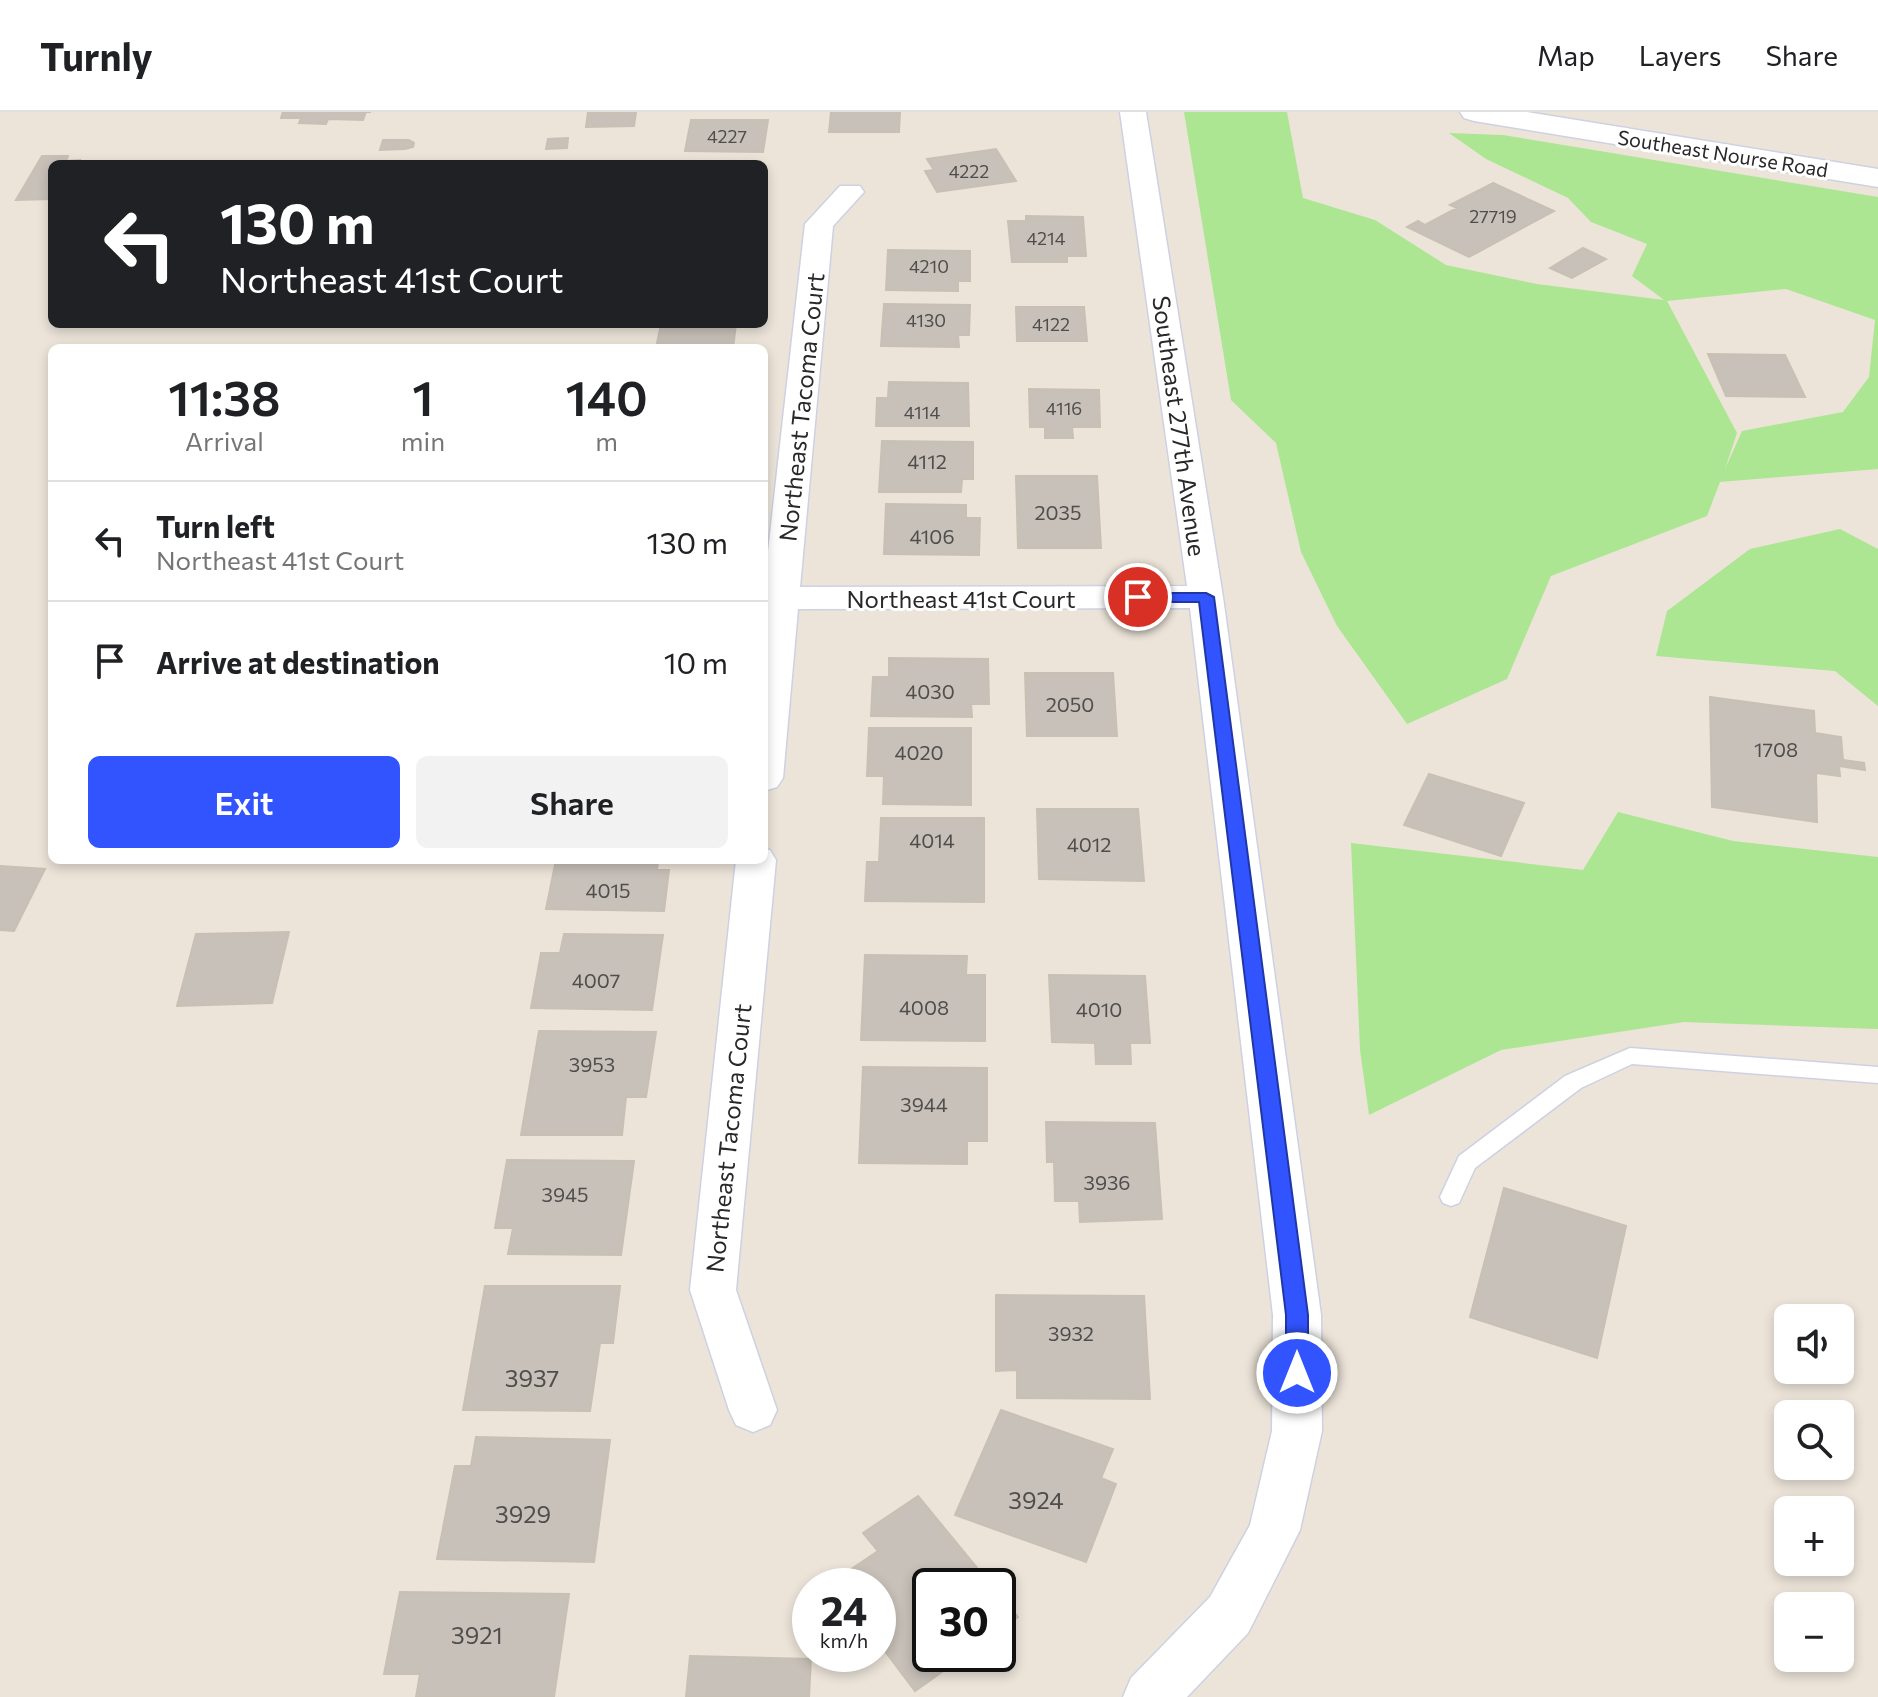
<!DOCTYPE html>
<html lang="en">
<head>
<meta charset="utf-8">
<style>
  :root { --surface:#fff; --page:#f2f2f2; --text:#202124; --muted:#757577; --line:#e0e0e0; --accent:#3254ff }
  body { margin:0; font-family:Commissioner,sans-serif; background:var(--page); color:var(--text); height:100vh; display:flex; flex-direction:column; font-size:30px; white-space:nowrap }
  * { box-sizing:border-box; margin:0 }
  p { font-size:26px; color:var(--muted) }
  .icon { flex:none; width:44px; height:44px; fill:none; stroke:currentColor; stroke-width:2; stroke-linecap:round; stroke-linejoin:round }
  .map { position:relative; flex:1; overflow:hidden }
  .details { position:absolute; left:48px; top:232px; width:720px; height:520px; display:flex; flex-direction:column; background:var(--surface); border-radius:12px; box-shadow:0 4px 12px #0003 }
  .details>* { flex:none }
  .hud { position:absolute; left:48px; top:48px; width:720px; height:168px; border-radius:12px; box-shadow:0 4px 12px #0003; background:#202124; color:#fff; overflow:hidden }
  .tools { position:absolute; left:1774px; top:1192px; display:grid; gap:16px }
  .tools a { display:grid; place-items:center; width:80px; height:80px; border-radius:12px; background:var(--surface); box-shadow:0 4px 12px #0003; font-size:40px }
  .speed { position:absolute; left:792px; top:1456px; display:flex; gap:16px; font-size:40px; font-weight:700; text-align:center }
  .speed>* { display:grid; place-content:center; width:104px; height:104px; border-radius:50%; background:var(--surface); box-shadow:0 4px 12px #0003; line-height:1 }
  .speed small { font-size:20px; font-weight:400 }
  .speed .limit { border:4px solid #111; border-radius:12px; background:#fff; color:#111 }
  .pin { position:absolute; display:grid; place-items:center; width:68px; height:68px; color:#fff; margin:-34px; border:4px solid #fff; border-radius:50%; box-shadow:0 2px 8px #0007 }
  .me { position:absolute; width:88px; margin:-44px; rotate:0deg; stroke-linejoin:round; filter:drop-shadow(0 0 6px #0008) }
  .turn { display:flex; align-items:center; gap:28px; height:168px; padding:0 40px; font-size:36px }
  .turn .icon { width:104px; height:104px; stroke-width:2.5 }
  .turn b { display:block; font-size:56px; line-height:68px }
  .eta { display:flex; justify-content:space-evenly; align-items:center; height:136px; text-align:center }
  .eta b { font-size:48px; font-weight:600; line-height:56px }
  .cta { display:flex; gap:16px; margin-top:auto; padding:16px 40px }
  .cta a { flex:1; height:92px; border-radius:12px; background:var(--accent); color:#fff; font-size:32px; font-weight:600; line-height:92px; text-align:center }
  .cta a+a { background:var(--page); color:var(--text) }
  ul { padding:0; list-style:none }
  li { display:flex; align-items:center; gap:24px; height:120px; padding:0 40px; border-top:2px solid var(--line) }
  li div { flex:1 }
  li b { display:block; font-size:30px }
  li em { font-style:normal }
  header { display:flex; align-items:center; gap:48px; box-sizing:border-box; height:112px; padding:0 40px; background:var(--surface); border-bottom:2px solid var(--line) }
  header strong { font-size:38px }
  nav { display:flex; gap:44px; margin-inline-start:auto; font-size:28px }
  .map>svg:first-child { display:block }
  .green { fill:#ace692; fill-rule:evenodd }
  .building { fill:#c7c1b9; stroke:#c7c0b3; stroke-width:2 }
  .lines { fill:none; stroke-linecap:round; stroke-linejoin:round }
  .service-casing { stroke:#ced1e2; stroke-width:3 }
  .minor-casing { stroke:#ced1e2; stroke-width:3 }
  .tertiary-casing { stroke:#ced1e2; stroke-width:3 }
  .service { fill:#fff; fill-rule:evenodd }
  .minor { fill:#fff; fill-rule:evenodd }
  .tertiary { fill:#fff; fill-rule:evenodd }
  .route { fill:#3254ff; stroke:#2037a6; stroke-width:2 }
  .labels { text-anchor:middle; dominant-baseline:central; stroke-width:6; stroke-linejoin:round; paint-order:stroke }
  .far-number-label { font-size:18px; fill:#504e4c }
  .far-street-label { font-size:20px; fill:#282828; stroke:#fff }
  .number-label { font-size:20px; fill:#504e4c }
  .street-label { font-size:24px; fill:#282828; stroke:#fff }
  .near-number-label { font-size:24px; fill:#504e4c }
</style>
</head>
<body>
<header>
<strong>Turnly</strong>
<nav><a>Map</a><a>Layers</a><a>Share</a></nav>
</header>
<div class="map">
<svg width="1878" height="1585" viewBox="0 0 1878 1585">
  <rect width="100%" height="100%" fill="#ece4d9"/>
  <!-- green -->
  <path class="green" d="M1184,0H1287L1303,86L1375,108L1446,153L1537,172L1664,188L1632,164L1647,132L1591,110L1568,86L1486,47L1449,21L1503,23L1878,85V357L1720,370L1707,404L1551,464L1507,567L1407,612L1337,514L1301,440L1276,331L1231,288ZM1786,177L1875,208L1869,265L1843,300L1742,319L1725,357L1737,321L1667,189Z
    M1840,417L1878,437V594L1835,559L1656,544L1667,499L1750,437Z
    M1618,700L1733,729L1878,745V917L1684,910L1501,938L1369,1003L1360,938L1351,731L1583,758Z"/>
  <!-- building -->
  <path class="building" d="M283,0H371H366L363,8L328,7L326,12L299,11L301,6H281Z
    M588,0H636L634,14L586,15Z
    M831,0H900L899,20H829Z
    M691,8H768L763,40L685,39Z
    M568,26L567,36L546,37L548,27Z
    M383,28H409L414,31L413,35L405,37L380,38Z
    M996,37L1016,69L937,80L925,59L934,58L927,47Z
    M42,44H68L66,49L80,48L79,52H52V87L16,88Z
    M694,49H755V52H694Z
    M1493,71L1554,99L1469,145L1407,115L1418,109L1425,113L1457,96L1450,93Z
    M1026,104L1083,105L1086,144H1067V150H1012L1008,109H1026Z
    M1583,136L1606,147L1572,166L1550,156Z
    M888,138L970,139V169H958V179L886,178Z
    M884,192L970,193L969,223H958L959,235L881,234Z
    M1016,195H1084L1087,229H1017Z
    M661,212H736L733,236H656Z
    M1708,242L1785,243L1805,285L1726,284Z
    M889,270L968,271L969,314H876L877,286H888Z
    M1029,277L1099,278L1100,315H1072L1073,326H1045V315H1030Z
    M882,329L973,330V367H962L961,380H879Z
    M1016,364H1097L1101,436H1018Z
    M886,392L966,393V406H980L979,443L884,442Z
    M889,546L988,547L989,592H971L972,605L871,604L873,565H889Z
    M1025,561H1113L1117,624H1027Z
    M1710,585L1814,599L1815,621L1841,625L1843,648L1864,651L1865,658L1839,654L1840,664L1816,661L1817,710L1712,695Z
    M869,616H971V693L883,692L884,664H867Z
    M1429,662L1524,691L1501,744L1404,713Z
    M1037,697H1138L1144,769L1039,767Z
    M881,706H984V790L865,789L867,750H879Z
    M556,748H658L657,758H669L664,799L546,797Z
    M0,754L45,757L14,819L0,818Z
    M289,820L272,891L177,894L196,822Z
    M564,822L663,823L652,898L531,896L541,841H560Z
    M865,843L967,844L966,863H985V929L861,928Z
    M1049,863L1145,864L1150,931H1130L1131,952H1096L1095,931L1052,930Z
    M539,919L656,920L646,985H626L622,1023H521Z
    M863,955L987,956V1029H967V1052L859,1051Z
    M1046,1010L1155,1011L1162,1107L1080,1110L1079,1089H1055L1054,1050H1047Z
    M507,1048L634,1049L621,1143L508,1142L513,1116H495Z
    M1504,1076L1626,1114L1597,1246L1470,1205Z
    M485,1174H620L613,1231H600L590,1299L463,1298Z
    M996,1183L1144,1184L1150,1287L1017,1286V1258L996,1259Z
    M1001,1298L1113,1337L1101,1366L1116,1372L1086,1450L955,1403Z
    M476,1325L610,1328L594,1450L437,1447L455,1354H471Z
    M918,1384L992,1474H930V1542H967L915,1579L878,1530V1474H835L832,1470L878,1439L863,1421Z
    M400,1480L569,1482L554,1585H416L420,1562H384Z
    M998,1481L1018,1505L998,1519Z
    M690,1544L811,1547L809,1585H686Z"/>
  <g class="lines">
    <!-- service casing -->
    <g class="service-casing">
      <path id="service" d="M1630,936L1878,955V971L1632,952L1581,976L1475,1056L1459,1091L1451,1094L1443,1091L1440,1085L1459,1044L1565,964Z"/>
    </g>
    <!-- minor casing -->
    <g class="minor-casing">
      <path id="minor" d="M1120,0H1146L1223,485L1321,1203L1322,1319L1300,1418L1248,1521L1187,1585H1123L1131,1566L1210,1485L1250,1413L1272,1319L1273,1203L1190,496L798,497L783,666L777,675L764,679V475L805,112L840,74H860L864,80L833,114L800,475L1187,474Z
        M764,737L770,738L776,748L736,1178L777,1298L770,1313L753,1320L736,1313L729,1298L690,1178L736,748H764Z"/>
    </g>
    <!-- tertiary casing -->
    <g class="tertiary-casing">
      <path id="tertiary" d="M1460,0H1527L1878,57V75L1474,9L1464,6Z"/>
    </g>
    <!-- service -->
    <use href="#service" class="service"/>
    <!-- minor -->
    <use href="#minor" class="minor"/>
    <!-- tertiary -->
    <use href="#tertiary" class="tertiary"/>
  </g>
  <!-- route -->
  <path class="route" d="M1206,481L1214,485L1308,1203V1261L1305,1268H1289L1286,1261V1203L1199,490H1138L1130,485L1138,481Z"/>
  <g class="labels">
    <!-- far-number labels -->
    <g class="far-number-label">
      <text x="727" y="24">4227</text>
      <text x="969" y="59">4222</text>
      <text x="1493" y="104">27719</text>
      <text x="1046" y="126">4214</text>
      <text x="929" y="154">4210</text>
      <text x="926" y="208">4130</text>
      <text x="1051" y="212">4122</text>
      <text x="1064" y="296">4116</text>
      <text x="922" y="300">4114</text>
    </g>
    <!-- far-street labels -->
    <g class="far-street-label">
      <text transform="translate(1723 41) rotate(9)">Southeast Nourse Road</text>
    </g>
    <!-- number labels -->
    <g class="number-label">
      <text x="927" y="349">4112</text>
      <text x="1058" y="400">2035</text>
      <text x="932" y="424">4106</text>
      <text x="930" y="579">4030</text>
      <text x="1070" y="592">2050</text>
      <text x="1776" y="637">1708</text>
      <text x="919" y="640">4020</text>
      <text x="932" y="728">4014</text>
      <text x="1089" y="732">4012</text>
      <text x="608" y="778">4015</text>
      <text x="596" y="868">4007</text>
      <text x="924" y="895">4008</text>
      <text x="1099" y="897">4010</text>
      <text x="592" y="952">3953</text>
      <text x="924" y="992">3944</text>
      <text x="1107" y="1070">3936</text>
      <text x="565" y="1082">3945</text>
      <text x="1071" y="1221">3932</text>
    </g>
    <!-- street labels -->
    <g class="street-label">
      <text transform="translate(801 295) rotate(-84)">Northeast Tacoma Court</text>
      <text transform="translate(1180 314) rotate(82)">Southeast 277th Avenue</text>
      <text x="961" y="486">Northeast 41st Court</text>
      <text transform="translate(728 1026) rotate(-84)">Northeast Tacoma Court</text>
    </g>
    <!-- near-number labels -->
    <g class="near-number-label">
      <text x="532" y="1265">3937</text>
      <text x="1036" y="1387">3924</text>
      <text x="523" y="1401">3929</text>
      <text x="477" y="1522">3921</text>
    </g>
  </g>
</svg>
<div class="tools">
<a><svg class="icon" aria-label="sound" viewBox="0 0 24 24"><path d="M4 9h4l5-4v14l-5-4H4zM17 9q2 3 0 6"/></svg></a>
<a><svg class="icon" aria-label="search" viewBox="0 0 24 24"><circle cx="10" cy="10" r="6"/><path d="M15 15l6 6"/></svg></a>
<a>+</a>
<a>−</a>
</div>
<div class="speed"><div>24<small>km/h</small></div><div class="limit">30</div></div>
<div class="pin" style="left:1138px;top:485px;background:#d93025"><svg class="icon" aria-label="arrive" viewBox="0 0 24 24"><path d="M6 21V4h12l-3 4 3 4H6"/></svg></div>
<svg class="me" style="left:1297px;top:1261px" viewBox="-20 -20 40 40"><circle r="17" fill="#3254ff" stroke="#fff" stroke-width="3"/><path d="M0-11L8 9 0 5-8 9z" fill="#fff"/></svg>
<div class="hud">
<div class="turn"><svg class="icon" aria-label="left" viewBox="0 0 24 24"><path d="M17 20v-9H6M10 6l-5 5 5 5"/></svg><div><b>130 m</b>Northeast 41st Court</div></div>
</div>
<section class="details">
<div class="eta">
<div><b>11:38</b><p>Arrival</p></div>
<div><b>1</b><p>min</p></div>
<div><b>140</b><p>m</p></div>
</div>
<ul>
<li><svg class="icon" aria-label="left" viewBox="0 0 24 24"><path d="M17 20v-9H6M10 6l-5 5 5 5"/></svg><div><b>Turn left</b><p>Northeast 41st Court</p></div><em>130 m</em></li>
<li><svg class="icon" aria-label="arrive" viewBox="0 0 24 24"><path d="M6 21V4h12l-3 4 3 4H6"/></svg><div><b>Arrive at destination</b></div><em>10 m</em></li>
</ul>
<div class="cta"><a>Exit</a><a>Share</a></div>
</section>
</div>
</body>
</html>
